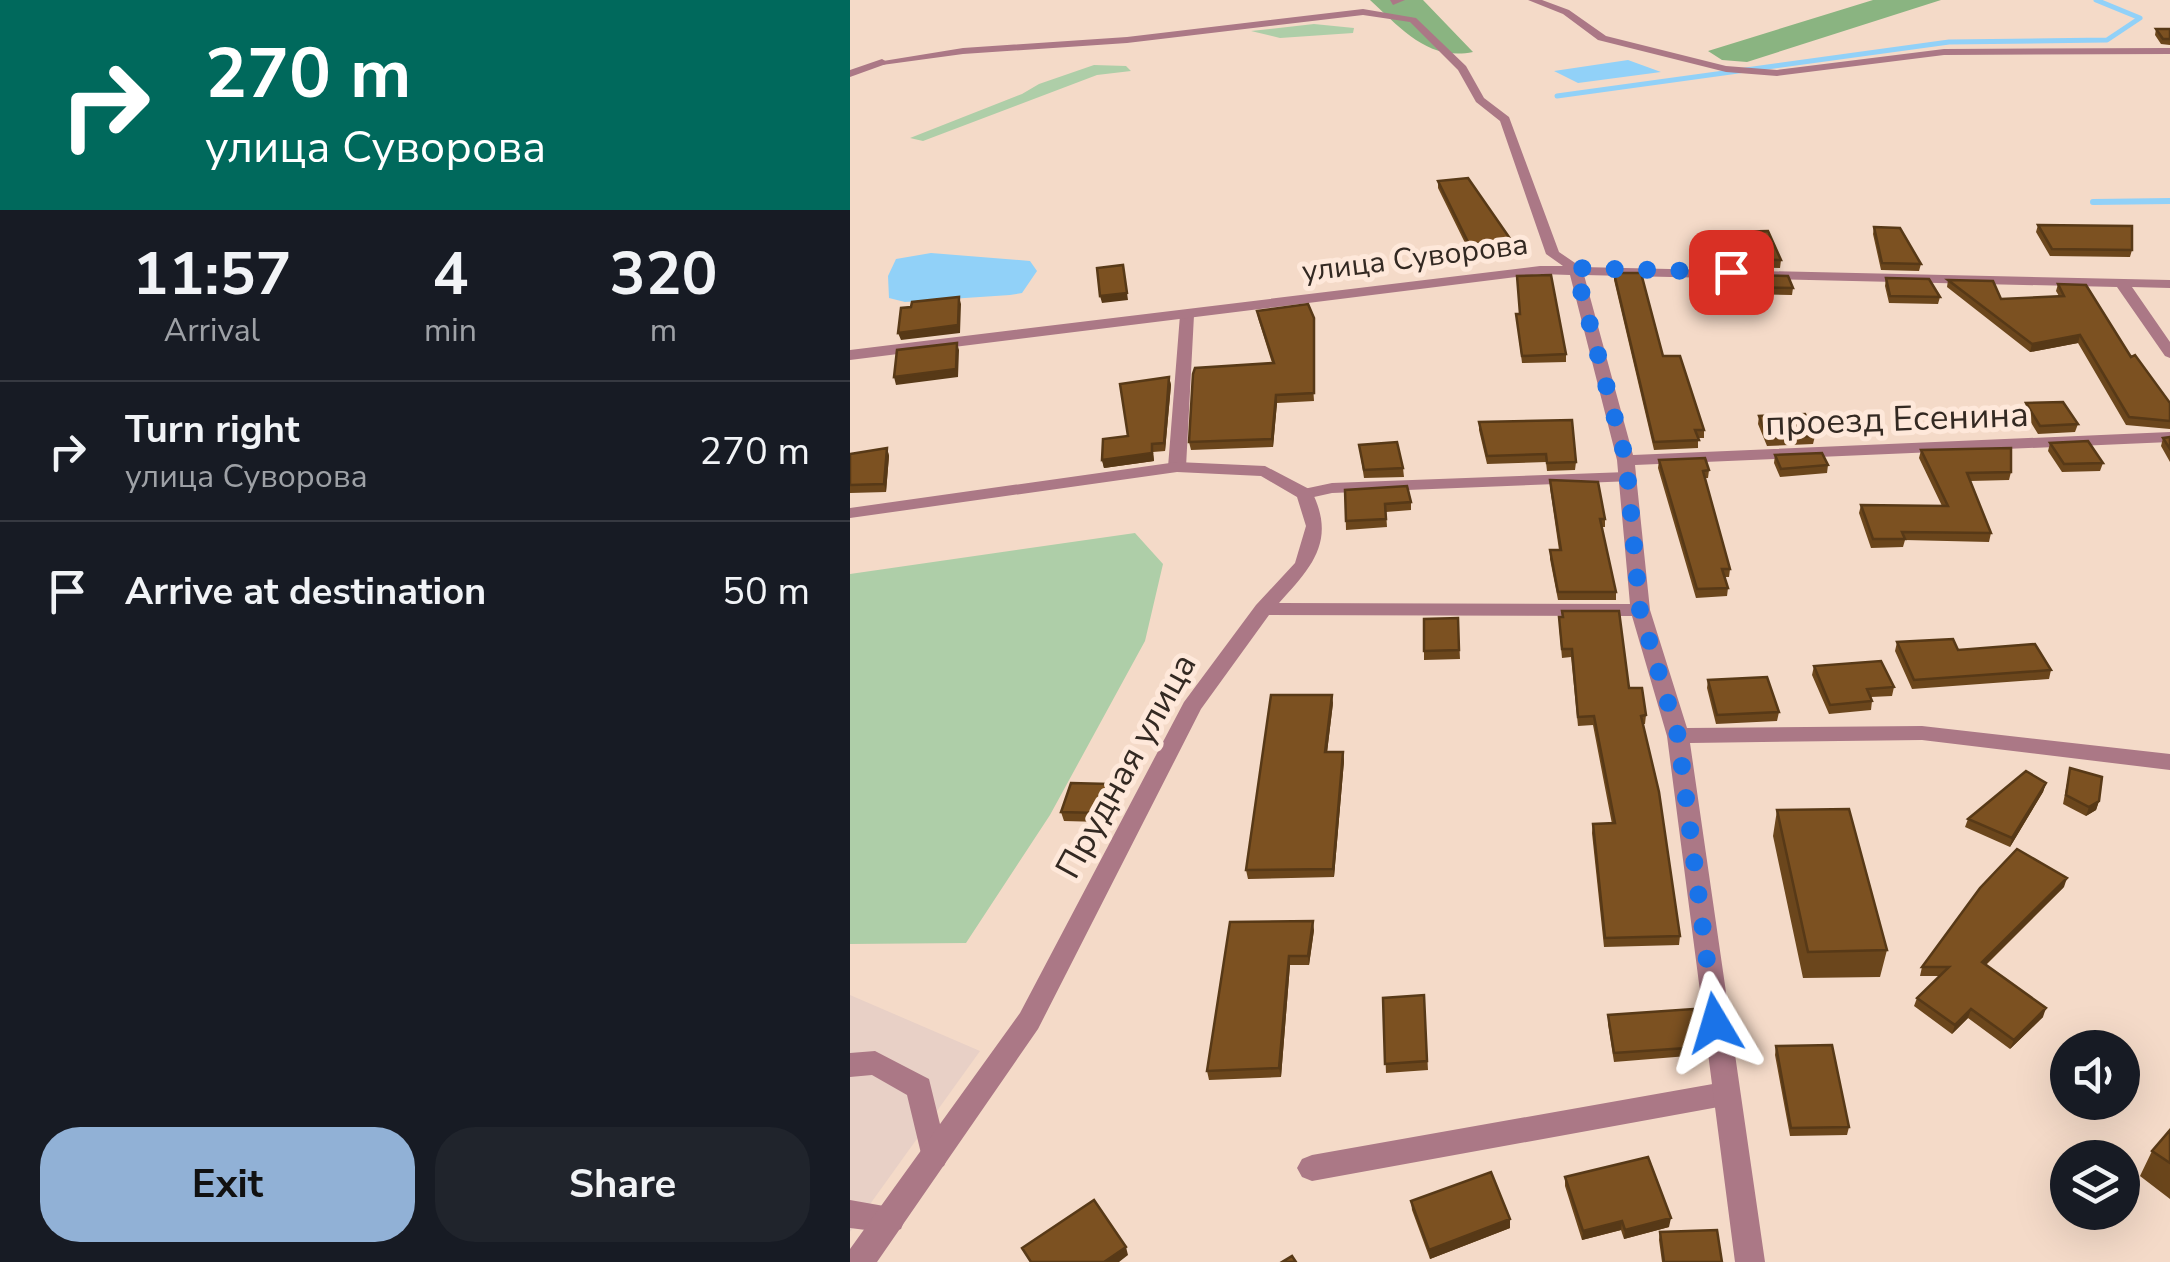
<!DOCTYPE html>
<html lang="en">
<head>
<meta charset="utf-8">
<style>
  :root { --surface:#171b24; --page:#20242c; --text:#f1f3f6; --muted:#9ea1a6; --line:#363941; --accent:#91b1d6 }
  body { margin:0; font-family:"Nunito Sans",sans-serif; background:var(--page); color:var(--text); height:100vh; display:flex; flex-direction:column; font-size:38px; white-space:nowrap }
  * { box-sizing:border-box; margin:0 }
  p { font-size:32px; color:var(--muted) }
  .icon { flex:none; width:55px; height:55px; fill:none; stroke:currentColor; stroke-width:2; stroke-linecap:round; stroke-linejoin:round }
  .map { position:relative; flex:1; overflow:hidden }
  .sheet { display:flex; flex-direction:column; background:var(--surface); width:850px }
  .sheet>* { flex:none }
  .guide { background:#00695c; color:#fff; overflow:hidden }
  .fabs { position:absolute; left:1200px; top:1030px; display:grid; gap:20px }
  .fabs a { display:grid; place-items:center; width:90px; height:90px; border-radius:50%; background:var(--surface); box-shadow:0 10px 40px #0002; font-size:50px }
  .pin { position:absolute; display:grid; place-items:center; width:85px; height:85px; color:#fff; margin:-42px; border-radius:20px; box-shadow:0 5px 15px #0006 }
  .me { position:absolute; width:110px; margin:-55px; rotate:353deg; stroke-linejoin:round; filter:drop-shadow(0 0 8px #0008) }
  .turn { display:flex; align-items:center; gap:35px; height:210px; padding:0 40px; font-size:45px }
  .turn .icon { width:130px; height:130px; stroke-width:2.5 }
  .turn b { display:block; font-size:70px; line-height:85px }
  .eta { display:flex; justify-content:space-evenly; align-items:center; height:170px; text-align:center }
  .eta b { font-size:60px; font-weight:700; line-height:70px }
  .button { display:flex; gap:20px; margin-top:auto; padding:20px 40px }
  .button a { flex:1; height:115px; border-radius:40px; background:var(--accent); color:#111; font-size:40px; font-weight:700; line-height:115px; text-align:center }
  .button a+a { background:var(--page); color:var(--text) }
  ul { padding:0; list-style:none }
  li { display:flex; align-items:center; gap:30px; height:140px; padding:0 40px; border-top:2px solid var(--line) }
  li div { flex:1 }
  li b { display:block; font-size:38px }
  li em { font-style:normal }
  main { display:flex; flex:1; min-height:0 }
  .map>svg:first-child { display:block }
  .industrial { fill:#e8d0c6 }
  .green { fill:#aecea8 }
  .forest { fill:#8ab481 }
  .water { fill:#91d1f8 }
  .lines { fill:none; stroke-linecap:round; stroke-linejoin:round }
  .stream-far1 { stroke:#91d1f8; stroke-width:5 }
  .stream { stroke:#91d1f8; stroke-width:6 }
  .service { fill:#ab7886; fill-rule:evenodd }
  .minor { fill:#ab7886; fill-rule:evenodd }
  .wall { fill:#6b461c }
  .shaded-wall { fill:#573917 }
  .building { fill:#7c5121; stroke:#573917; stroke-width:2.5 }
  .route { stroke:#1a73e8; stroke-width:18; stroke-dasharray:0 32.4 }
  .labels { text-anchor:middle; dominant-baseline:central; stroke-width:10; stroke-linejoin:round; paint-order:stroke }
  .far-street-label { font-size:30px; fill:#332922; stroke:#fee8da }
  .street-label { font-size:35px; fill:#332922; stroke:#fee8da }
</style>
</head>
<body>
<main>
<section class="sheet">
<div class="guide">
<div class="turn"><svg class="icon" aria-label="right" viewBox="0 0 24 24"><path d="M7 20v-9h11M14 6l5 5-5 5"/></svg><div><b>270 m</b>улица Суворова</div></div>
</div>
<div class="eta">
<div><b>11:57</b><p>Arrival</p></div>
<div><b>4</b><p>min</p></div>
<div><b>320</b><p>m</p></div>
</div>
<ul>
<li><svg class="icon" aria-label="right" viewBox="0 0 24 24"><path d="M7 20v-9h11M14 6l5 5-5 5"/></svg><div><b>Turn right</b><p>улица Суворова</p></div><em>270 m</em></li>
<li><svg class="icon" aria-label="arrive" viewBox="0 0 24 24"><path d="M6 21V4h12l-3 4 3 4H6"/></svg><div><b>Arrive at destination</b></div><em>50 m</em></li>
</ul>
<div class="button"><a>Exit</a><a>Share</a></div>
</section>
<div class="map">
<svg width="1320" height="1262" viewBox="0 0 1320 1262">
  <rect width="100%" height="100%" fill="#f4dac8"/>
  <!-- industrial -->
  <path class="industrial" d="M0,995L130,1051L0,1232Z"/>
  <!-- green -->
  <path class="green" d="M464,24L504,28L503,33L430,38L401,31Z
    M244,65L276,66L281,71L247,75L73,141L60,138L172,94L189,84Z
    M285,533L313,564L295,641L200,815L116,943L0,944V574Z"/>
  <!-- forest -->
  <path class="forest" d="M520,0H573L623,52C577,61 551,28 520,0Z
    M1023,0H1091L897,62L872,60L858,51Z"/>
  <!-- water -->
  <path class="water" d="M778,60L811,72L728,83L704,71Z
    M81,253L180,261L187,271L172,293L160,295L55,302L39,298L38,276L46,259Z"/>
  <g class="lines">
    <!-- stream-far1 -->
    <path class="stream-far1" d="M707,96L1099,42L1257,40L1290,18L1246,0"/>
    <!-- stream -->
    <path class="stream" d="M1243,202L1320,201"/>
    <!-- service -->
    <path class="service" d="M32,59L37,62L36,64L0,77V70Z
      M337,311L344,315L336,467L327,472L318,467L330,315Z
      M777,472L786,477L783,481L482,493L455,499L446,494L449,490L482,483Z
      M25,1051L79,1079L98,1157L94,1166L84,1170L74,1166L57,1095L22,1075L0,1077V1053Z
      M874,1082L884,1085L888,1094L884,1103L874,1106L462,1181L452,1177L447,1168L452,1159L462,1155Z
      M0,1200L51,1209L55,1219L51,1229L40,1233L0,1228Z"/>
    <!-- minor -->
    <path class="minor" d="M540,0H555L543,5Z
      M678,0H692L719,10L756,36L876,66L927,70L1094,49L1320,48V54L1094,55L927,76L876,72L748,40L713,14Z
      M513,9L566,18L616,66L634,98L659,117L709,252L731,267L1320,280V288L1282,287L1320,342V358L1315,356L1267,287L734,275L783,455L1320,432V442L785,465L800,610L837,728L1072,726L1320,754V770L1072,740L840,743L915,1262H885L817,736L782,616L419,615L351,709L188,1029L27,1262H0V1249L170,1013L334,702L406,605L445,563L456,526L447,497L411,476L327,472L0,518V508L327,462L415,466L461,490C487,540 462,567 429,603L780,604L767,460L720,275L690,274L0,360V350L690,266H713L696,254L650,121L626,102L608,70L560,22L513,15L277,43L113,54L32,65L27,62L113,48L277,37Z"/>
  </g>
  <!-- wall -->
  <path class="wall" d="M1306,29H1320V45L1311,44L1305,35Z
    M588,181L661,247L619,251L588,188Z
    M1188,225L1282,250L1280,257L1200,256L1186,232Z
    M1024,227L1071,264L1069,271L1031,270L1023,234Z
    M879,232L931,260L930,268L883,267L879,239Z
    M764,273L854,430V438H848V448L804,450L764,280Z
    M886,275L943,288L942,295L887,294Z
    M1036,278L1090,297L1088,304L1039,303L1035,286Z
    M1098,280L1151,299L1209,296L1206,291L1208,284L1281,357L1320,403V429L1276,425L1228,343L1180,352L1097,287Z
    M458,304L464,401L427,403L423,447L341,450L339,442L422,363L408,318L407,311Z
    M666,314H670L716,354V362L672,363Z
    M319,377L321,385L315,451L303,452L304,461L254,468L252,460L278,436Z
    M1176,403L1228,424L1225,432L1188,434L1174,411Z
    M909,416L965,436L963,444L917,446L908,424Z
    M629,422L726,462L725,470L697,471L696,462L637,464L629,430Z
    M1320,437V462L1311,446L1313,438Z
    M1200,443L1253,463L1250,471L1212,472L1198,451Z
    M509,445L553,468L554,477L514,478Z
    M37,448L39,456L36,492L0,493V454Z
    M1071,450L1161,472L1159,480L1120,481L1141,533L1139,542L1055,540L1053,547L1021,548L1009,513L1011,505L1092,506L1069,458Z
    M925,455L978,465L977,473L930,477L924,463Z
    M809,460L859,470L858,478H855L880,569L879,577H875L878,588L877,596L846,598L808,468Z
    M700,480L755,519V527H752L766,592V600H708L700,559V550H709L700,488Z
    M495,490L561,502V510L536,512L537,527L496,530Z
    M712,611L779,688L796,715L795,724H793L830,936L829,945L754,947L742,833L743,824H762L743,725L728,726L721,657L712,658L709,625V617H712Z
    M608,618L610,659L574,660V619Z
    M1047,642L1108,650L1201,670L1199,679L1062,689L1045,651Z
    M964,666L1044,687L1042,696L1021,697L1022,701L1021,710L979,714L962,675Z
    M858,680L929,712L927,721L866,724L857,688Z
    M483,703L477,752H493L494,761L484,877L398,879L396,870Z
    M1220,768L1249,801L1246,810L1236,816L1213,804Z
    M1196,783L1193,792L1160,847L1115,827L1118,819Z
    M260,793L251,822L214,821L211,812Z
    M927,810L1037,950L1030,977L953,978L923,836Z
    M1214,887L1136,965L1193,1017L1160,1049L1118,1018L1102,1034L1064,1006L1067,998L1090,976H1070L1072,967Z
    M380,922L464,930L459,965H440L431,1077L359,1080L357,1071Z
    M574,995L578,1070L536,1073L533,998Z
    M758,1015L851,1047L850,1055L764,1062L758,1024Z
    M926,1046L999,1127L997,1135L940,1136L925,1055Z
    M1320,1130V1199L1290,1176L1302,1151Z
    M715,1177L819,1227L774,1239L771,1230L732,1240L715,1186Z
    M561,1201L660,1228L580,1259L562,1210Z
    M810,1232L872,1262H812L809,1240Z"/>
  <!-- shaded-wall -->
  <path class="shaded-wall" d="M661,240V247L619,251V244Z
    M277,293L278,300L252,303L250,296Z
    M109,297L111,304L110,333L51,340L48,333Z
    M1230,335L1228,343L1180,352L1182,344Z
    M107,343L109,350L108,377L46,385L44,377Z
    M319,377L321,385L315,451L314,443Z
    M426,395L427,403L423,447L422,439Z
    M302,444L304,461L254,468L252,460Z
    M37,448L39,456L36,492L34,484Z
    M482,695L483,703L476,761L475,752Z
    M493,752L494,761L484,877L483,869Z
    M1196,783L1193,792L1160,847L1162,838Z
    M258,784L260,793L251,822L248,813Z
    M1249,801L1246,810L1236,816L1239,807Z
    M1217,878L1214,887L1129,971L1132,962Z
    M463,921L464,930L459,965L458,956Z
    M439,956L440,965L431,1077L429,1068Z
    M1196,1008L1193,1017L1160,1049L1164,1040Z
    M1121,1009L1118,1018L1102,1034L1105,1025Z
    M821,1218L819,1227L774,1239L775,1230Z
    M660,1219V1228L580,1259L579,1250Z
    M772,1221L771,1230L732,1240L733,1231Z
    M276,1247L278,1255L269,1262H254Z"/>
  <!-- building -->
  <path class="building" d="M1306,29H1320V39H1313Z
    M618,178L661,240L619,244L588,181Z
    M1188,225L1282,226V250L1202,249Z
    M1024,227L1050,228L1071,264L1032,263Z
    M918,231L931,260L883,259L879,232Z
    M273,265L277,293L250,296L247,268Z
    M764,273H791L813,356H830L854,430H845L849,440L804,442Z
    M701,275L716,354L672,356L666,314H670L667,276Z
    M886,275L938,276L943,288L888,287Z
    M1036,278L1079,279L1090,297L1040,296Z
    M1098,280L1143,281L1151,299L1214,296L1208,284L1236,285L1281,357L1285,355L1320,403V421L1279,417L1230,335L1182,344Z
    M109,297L108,325L48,333L51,308L61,307L62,302Z
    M458,304L464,318V393L426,395L422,439L339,442L343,374L345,368L424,363L407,311Z
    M107,343L106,369L44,377L47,350Z
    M319,377L314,443L302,444V453L252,460L253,439L278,436L270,384Z
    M1213,402L1228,424L1190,426L1176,403Z
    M955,414L965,436L918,438L909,416Z
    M722,420L726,462L697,463L696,454L637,456L629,422Z
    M1320,437V449L1313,438Z
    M1238,441L1253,463L1214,464L1200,443Z
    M547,442L553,468L514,470L509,445Z
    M37,448L34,484L0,485V454Z
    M1161,448V472L1117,473L1141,533L1052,532L1055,539H1023L1011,505L1098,506L1071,450Z
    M972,453L978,465L931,469L925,455Z
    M855,458L859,470L853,471L880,569H872L878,588L847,589L809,460Z
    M700,480L748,482L755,519H750L766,592H708L700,550H711Z
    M557,486L561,502L535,504L536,519L496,521L495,490Z
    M712,611H769L779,688H792L796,715L791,716L809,792L830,936L755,938L743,824L765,823L744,716L728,717L722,649H712L709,617H713Z
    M608,618L609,650L574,651V619Z
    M1103,639L1108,650L1185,644L1201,670L1064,680L1047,642Z
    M1031,661L1044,687L1017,689L1022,701L980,705L964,666Z
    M917,677L929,712L867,715L858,680Z
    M421,695H482L475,752H493L483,869L396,870Z
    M1220,768L1252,777L1249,801L1239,807L1216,795Z
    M1176,771L1196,783L1162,838L1118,819Z
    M221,783L258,784L248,813L211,812Z
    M999,809L1037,950L958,952L927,810Z
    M1167,849L1217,878L1132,962L1196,1008L1164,1040L1121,1009L1105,1025L1067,998L1099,967H1072L1130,888Z
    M463,921L458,956H439L429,1068L357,1071L380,922Z
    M574,995L577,1061L535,1064L533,998Z
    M843,1009L851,1047L764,1053L758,1015Z
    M982,1045L999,1127L941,1128L926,1046Z
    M1320,1130V1163L1302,1151Z
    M798,1157L821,1218L775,1230L772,1221L733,1231L715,1177Z
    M641,1172L660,1219L579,1250L561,1201Z
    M244,1200L276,1247L254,1262H181L172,1248Z
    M867,1230L872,1262H814L810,1232Z
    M442,1256L446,1262H432Z"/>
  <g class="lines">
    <!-- route -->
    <path class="route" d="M865,1023L828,736L790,610L776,460L725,268L881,272"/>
  </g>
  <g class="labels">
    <!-- far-street labels -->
    <g class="far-street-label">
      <text transform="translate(565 258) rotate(-7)">улица Суворова</text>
    </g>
    <!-- street labels -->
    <g class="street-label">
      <text transform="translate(1047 419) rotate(-2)">проезд Есенина</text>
      <text transform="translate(276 766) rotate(-61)">Прудная улица</text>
    </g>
  </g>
</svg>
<div class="fabs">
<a><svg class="icon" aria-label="sound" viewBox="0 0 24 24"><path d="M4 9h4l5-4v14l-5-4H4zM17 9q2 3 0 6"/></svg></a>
<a><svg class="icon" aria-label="layers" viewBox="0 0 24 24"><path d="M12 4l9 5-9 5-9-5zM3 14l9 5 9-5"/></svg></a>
</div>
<div class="pin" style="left:881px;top:272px;background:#d93025"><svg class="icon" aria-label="arrive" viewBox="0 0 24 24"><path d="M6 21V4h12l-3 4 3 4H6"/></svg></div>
<svg class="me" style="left:865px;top:1023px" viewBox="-20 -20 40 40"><path d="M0-17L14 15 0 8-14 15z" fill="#1a73e8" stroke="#fff" stroke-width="4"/></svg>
</div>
</main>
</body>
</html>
